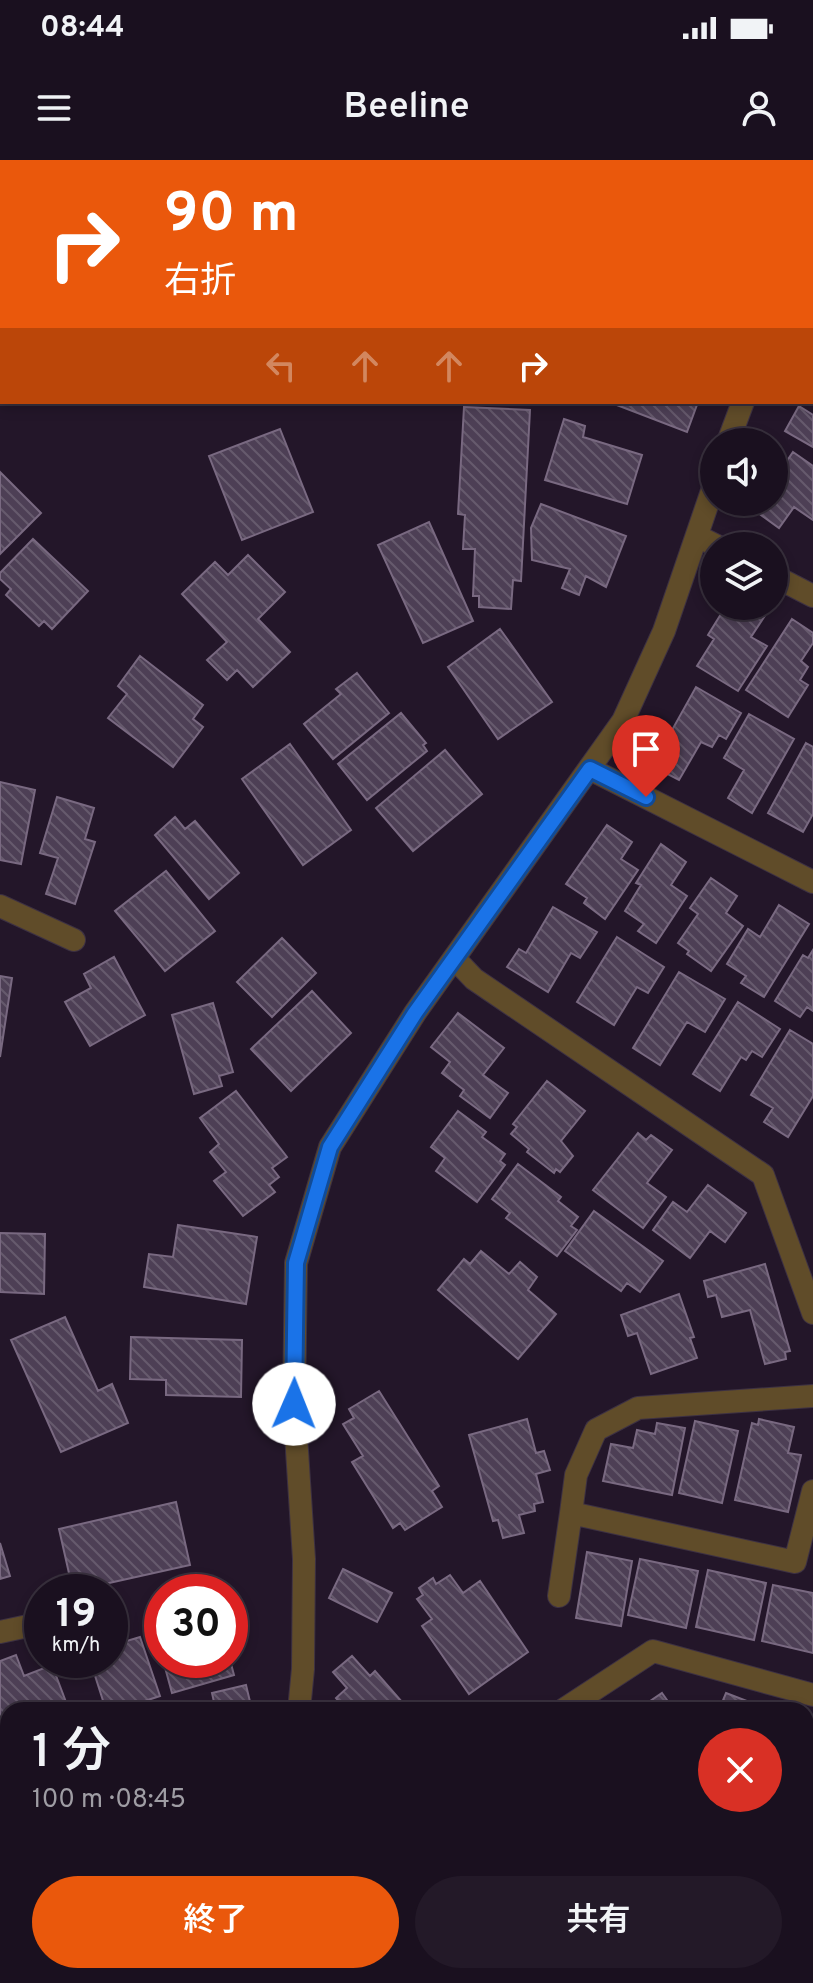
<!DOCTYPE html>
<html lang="ja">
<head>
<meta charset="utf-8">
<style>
  :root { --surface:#1a101f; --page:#231928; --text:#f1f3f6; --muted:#9f9da4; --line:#38303d; --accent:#ea580c }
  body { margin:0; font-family:Overpass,"Noto Sans JP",sans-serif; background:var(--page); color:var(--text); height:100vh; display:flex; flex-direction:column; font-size:30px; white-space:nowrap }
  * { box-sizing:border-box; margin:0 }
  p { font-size:26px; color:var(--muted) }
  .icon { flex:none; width:44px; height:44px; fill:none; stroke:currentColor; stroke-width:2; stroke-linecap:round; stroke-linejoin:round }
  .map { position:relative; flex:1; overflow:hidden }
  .sheet { position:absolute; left:0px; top:1542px; width:814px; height:282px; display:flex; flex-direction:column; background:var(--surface); border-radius:24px 24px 0 0; box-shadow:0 4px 12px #0003,0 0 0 2px var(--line) }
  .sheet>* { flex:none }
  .banner { position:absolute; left:0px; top:0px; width:814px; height:244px; box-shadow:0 4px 12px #0003,0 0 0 2px var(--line); background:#ea580c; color:#fff; overflow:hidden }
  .buttons { position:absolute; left:700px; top:268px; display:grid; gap:16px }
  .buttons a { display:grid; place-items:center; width:88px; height:88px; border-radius:50%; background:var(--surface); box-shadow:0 4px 12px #0003,0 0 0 2px var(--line); font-size:40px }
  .speed { position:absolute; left:24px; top:1414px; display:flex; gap:16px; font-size:40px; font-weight:700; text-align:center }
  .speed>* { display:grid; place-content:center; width:104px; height:104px; border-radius:50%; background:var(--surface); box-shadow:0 4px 12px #0003,0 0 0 2px var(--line); line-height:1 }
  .speed small { font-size:20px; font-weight:400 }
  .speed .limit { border:12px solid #d22; background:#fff; color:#111 }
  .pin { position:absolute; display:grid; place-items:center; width:68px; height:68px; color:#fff; margin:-82px -34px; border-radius:50% 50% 50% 0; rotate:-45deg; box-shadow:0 0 8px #0007 }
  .pin .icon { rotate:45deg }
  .me { position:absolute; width:88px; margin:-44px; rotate:1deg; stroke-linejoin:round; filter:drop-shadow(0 0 6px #0008) }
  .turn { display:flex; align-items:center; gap:28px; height:168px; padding:0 32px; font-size:36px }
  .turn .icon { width:104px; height:104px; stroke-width:2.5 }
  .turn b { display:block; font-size:56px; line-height:68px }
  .lanes { display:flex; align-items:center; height:76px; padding:0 32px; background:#0003; justify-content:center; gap:40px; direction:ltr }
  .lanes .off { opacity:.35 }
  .round { display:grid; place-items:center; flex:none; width:84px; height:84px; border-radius:42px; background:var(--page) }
  .summary { display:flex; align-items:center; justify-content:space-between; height:136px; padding:0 32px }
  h1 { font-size:48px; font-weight:600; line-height:60px }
  .action { display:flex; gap:16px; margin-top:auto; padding:16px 32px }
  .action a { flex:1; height:92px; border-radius:48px; background:var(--accent); color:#fff; font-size:32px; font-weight:600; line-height:92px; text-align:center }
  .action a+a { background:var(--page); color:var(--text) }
  .status { display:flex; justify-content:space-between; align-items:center; height:56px; padding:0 40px; background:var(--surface); direction:ltr }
  .status svg { height:22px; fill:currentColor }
  header { display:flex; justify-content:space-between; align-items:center; height:104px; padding:0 32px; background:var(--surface); font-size:36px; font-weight:600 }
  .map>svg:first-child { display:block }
  .building { fill:url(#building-back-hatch); stroke:#796981; stroke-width:2 }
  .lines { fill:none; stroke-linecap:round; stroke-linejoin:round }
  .service-casing { stroke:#3d3143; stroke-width:24 }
  .minor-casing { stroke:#3d3143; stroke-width:24 }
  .service { stroke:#604c29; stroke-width:22 }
  .minor { stroke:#604c29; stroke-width:22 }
  .route-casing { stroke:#114b97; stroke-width:20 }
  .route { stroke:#1a73e8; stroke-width:14 }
</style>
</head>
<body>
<div class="status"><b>08:44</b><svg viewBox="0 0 49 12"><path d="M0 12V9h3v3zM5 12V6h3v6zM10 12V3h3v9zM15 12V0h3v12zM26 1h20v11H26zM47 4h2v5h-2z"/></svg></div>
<header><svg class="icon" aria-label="menu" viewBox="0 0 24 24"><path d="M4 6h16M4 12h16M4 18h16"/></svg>Beeline<svg class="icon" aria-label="person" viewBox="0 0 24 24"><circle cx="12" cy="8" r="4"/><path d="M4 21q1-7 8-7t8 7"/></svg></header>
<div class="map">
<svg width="813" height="1823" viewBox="0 0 813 1823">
  <defs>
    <pattern id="building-back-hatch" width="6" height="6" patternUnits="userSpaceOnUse" patternTransform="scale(2)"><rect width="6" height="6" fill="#4d3f55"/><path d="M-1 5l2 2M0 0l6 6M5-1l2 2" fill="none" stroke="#665a6d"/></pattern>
  </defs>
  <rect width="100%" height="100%" fill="#231629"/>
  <!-- building -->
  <path class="building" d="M0,0L40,2H2L0,93Z
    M135,0H219V2H135Z
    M231,0H323V2H231Z
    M499,0H585L584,2Z
    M609,242H698L687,272Z
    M799,246L813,255V287L785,271Z
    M464,247L530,250L521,421L513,420L511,449L479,447V436H473L475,389H463L465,355L458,354Z
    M564,259L585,266L583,277L642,295L627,344L545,320Z
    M280,269L313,352L242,380L209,296Z
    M793,292L813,306V360L794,347L779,368L754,350L759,342H774V320Z
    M0,312L41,353L0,394Z
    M541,344L626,376L606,427L586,416L579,435L562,428L570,409L532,400L531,368Z
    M429,362L473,461L423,483L378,385Z
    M33,379L88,431L52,469L44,461L39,466L6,435L11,429L0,419V413Z
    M248,395L285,432L258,459L290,492L253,527L237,510L227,520L207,500L227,482L182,434L215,402L228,415Z
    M726,446H753L766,454L751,477L767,486L738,531L697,506L714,479L708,475Z
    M792,459L813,473V483L801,501L808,507L800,520L808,525L788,557L746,530Z
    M500,469L552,542L498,579L448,507Z
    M140,496L203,545L193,559L203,567L173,607L108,558L127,534L118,526Z
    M357,513L389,553L333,599L304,564L341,534L336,529Z
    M696,527L741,553L726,579L719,575L712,587L701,582L679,620L652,606Z
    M401,553L426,583L423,585L427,591L367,640L338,604Z
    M749,554L794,579L752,653L728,638L744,610L724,598Z
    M806,583L813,587V654L803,672L768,653Z
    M290,584L351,670L303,705L242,619Z
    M445,590L482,634L413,691L376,648Z
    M0,622L35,630L21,704L0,700Z
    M57,637L94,648L85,679L95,682L75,744L46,734L58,698L40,693Z
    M175,657L185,669L195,661L239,713L209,739L155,675Z
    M607,665L632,682L621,699L638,710L605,759L584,743L587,738L566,724Z
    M661,684L686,702L671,725L687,736L656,783L638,771L644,764L625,751L641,725L636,723Z
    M166,711L215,771L165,811L115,751Z
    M711,718L737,736L726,753L743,766L711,811L687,794L689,791L678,783L698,754L690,748Z
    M779,745L809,764L764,837L741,823L746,816L727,804L748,769L760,777Z
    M553,747L597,772L580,798L571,793L548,832L507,807L519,789L526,793Z
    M617,777L664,807L648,833L637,827L614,865L577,842Z
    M282,778L316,813L272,857L237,822Z
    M813,790V851L807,847L800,857L775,841L803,795L808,798Z
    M114,797L145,855L90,886L65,842L91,828L84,814Z
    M679,812L725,839L705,872L687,862L660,905L633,888Z
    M0,816L12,818L0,897Z
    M312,831L351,873L291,931L251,889Z
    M738,842L780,869L762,897L752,891L746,900L741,897L720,931L693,914Z
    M213,843L233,912L219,916L222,926L194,934L172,855Z
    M458,853L504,888L483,915L508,933L490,958L460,936L464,930L442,913L450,902L431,887Z
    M790,870L813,884V936L788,977L764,962L773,948L751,935Z
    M547,921L585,951L561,981L573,996L560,1012L556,1009L554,1013L527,992L529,989L511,974L517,967L513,964Z
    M236,931L287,997L272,1008L279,1017L269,1025L275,1032L243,1056L214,1021L226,1012L210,992L219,984L200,958Z
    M458,951L486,972L482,977L505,994L500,1001L505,1005L477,1042L436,1011L445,998L431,987Z
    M638,973L646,980L651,975L672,990L647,1023L666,1037L643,1068L593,1030Z
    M518,1004L561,1037L558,1041L578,1057L571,1066L577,1070L557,1096L506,1058L510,1053L492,1039Z
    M708,1025L746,1053L725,1082L710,1071L690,1098L653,1070L673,1042L687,1052Z
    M594,1051L663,1101L640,1132L627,1123L621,1131L565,1091Z
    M178,1065L257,1077L246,1144L144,1127L149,1094L173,1097Z
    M0,1073L45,1074L44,1134L0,1132Z
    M481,1091L509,1114L520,1102L537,1117L528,1130L556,1154L518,1199L438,1130L464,1099L470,1104Z
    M765,1104L790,1191L785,1192L786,1199L765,1204L750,1150L722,1157L716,1135L708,1137L704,1121Z
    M679,1134L694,1177L690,1178L697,1198L651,1214L637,1173L628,1176L621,1155Z
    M65,1157L98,1231L112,1224L128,1263L61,1292L11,1180Z
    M131,1177L242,1180L241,1237L166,1235V1220L130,1219Z
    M379,1231L439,1326L432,1331L442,1347L405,1370L400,1363L393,1368L352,1302L363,1296L343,1264L354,1258L349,1249Z
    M527,1259L536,1293L544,1291L550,1310L536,1314L543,1342L534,1344L535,1351L519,1355L524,1373L503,1378L498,1360L493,1361L469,1275Z
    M759,1259L794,1267L788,1293L801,1295L788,1352L735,1340L752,1263L758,1265Z
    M695,1261L738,1271L722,1343L679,1333Z
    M657,1263L685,1268L672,1335L603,1321L611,1284L633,1288L637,1270L655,1274Z
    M176,1342L190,1405L73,1431L59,1369Z
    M0,1383L10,1416L0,1419Z
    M587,1392L632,1401L621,1466L576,1458Z
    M640,1399L698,1411L686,1468L628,1455Z
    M343,1409L392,1433L377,1462L329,1438Z
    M708,1410L766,1423L754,1480L696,1467Z
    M450,1415L463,1433L480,1421L528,1492L469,1534L422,1466L432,1459L417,1439L423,1435L419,1428L433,1418L436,1424Z
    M773,1425L813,1433V1493L762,1481Z
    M140,1477L160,1536L117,1550H106L90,1500H110V1486Z
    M16,1495L24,1516L52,1505L69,1550H8V1602L0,1605V1501Z
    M352,1496L370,1516L375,1511L409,1550H346L336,1538L347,1528L333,1512Z
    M163,1500H230L234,1515L172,1533Z
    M246,1525L252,1550H180L214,1542L212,1533Z
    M662,1533L674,1550H637Z
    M726,1533L770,1550H719Z
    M813,1621V1693L806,1686V1627Z
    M300,1816H339L342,1822L354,1818L356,1823H303Z
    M509,1816H545L547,1819L542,1823H500Z
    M584,1816H625L616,1823H589Z
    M757,1816H800L809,1823H751Z"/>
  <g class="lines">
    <!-- service casing -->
    <g class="service-casing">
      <path id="service" d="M0,1472L42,1463
        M563,1550L653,1491L813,1535
        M439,1823L449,1816
        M670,1823L678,1816"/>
    </g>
    <!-- minor casing -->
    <g class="minor-casing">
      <path id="minor" d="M739,0L741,2
        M812,71L813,72
        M728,282L743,242
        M697,376L717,386
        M774,416L813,436
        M590,609L813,722
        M0,746L74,780
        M455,799L474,819L763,1015L813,1153
        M813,1236L638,1248L596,1270L576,1315L571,1353L795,1402L813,1331
        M559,1436L571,1353
        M299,1550L303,1509L304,1399L294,1244L296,1103L330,987L415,853L623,561L664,471L714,325
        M0,1719L8,1724
        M118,1816L126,1823
        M268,1823V1816"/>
    </g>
    <!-- service -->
    <use href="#service" class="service"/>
    <!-- minor -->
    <use href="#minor" class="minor"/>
  </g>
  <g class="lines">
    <!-- route casing -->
    <g class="route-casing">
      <path id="route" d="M294,1244L296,1103L330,987L415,853L590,609L646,637"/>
    </g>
    <!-- route -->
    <use href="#route" class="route"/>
  </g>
</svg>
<div class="buttons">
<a><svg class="icon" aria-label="sound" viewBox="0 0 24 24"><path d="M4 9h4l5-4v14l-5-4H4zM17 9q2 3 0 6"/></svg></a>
<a><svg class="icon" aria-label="layers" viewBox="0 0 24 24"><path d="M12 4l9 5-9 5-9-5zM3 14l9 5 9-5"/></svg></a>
</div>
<div class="speed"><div>19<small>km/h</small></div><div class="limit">30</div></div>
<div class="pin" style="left:646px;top:637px;background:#d93025"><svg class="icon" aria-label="arrive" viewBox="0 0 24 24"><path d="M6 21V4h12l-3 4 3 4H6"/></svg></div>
<svg class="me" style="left:294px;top:1244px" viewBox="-20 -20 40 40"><circle r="19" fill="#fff"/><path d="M0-13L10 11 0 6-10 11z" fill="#1a73e8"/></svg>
<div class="banner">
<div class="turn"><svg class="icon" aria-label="right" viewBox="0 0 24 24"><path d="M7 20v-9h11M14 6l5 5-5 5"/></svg><div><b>90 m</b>右折</div></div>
<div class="lanes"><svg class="icon off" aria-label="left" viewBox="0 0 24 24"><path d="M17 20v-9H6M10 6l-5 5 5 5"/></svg><svg class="icon off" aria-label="ahead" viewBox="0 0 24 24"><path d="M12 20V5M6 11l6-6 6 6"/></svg><svg class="icon off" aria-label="ahead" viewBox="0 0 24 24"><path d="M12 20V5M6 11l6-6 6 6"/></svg><svg class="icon" aria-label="right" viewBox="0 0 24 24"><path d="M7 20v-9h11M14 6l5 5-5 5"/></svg></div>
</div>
<section class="sheet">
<div class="summary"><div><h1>1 分</h1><p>100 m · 08:45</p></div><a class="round" style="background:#d93025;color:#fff"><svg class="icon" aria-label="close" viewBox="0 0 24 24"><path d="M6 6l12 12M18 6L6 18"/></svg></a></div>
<div class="action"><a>終了</a><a>共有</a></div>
</section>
</div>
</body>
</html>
